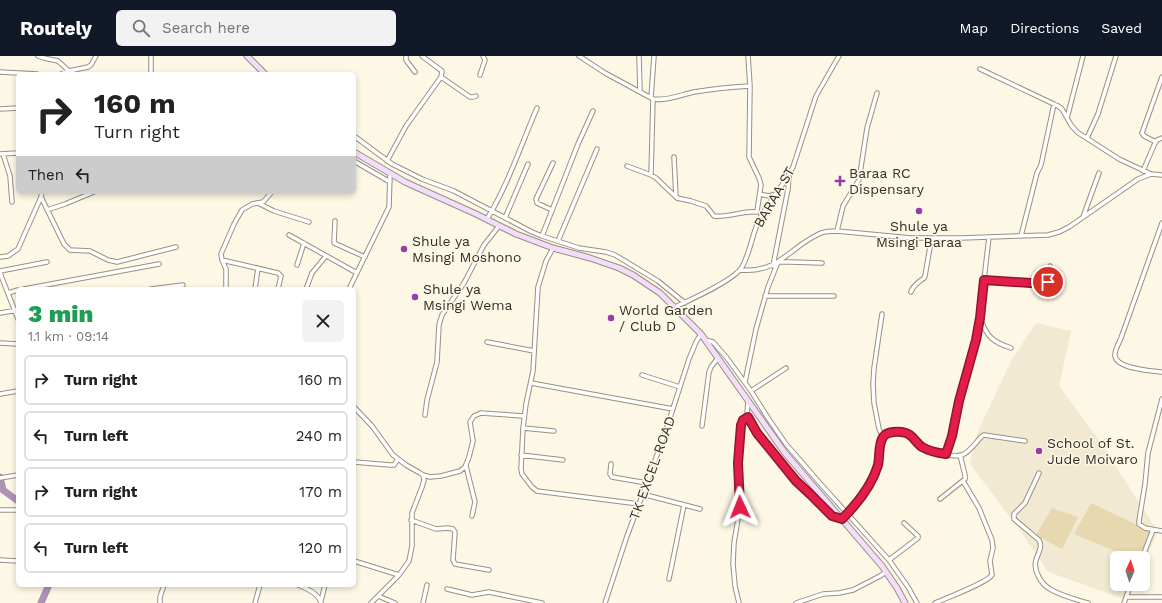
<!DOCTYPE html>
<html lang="en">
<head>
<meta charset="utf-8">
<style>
  :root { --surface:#fff; --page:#f2f2f2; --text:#222; --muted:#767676; --line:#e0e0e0; --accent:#111827 }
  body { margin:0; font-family:"Work Sans",sans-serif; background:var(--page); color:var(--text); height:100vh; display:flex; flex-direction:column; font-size:15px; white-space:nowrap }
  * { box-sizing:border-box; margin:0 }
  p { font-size:13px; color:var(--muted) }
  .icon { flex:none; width:22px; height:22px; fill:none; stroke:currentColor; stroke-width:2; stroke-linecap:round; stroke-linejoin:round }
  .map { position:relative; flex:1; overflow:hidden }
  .sheet { position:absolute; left:16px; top:231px; width:340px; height:300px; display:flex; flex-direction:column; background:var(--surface); border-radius:6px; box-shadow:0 2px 6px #0003 }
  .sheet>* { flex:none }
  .hud { position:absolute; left:16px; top:16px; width:340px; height:122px; border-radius:6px; box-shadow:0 2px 6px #0003; background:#fff; color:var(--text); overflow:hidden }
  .needle { width:26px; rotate:3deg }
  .buttons { position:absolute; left:1110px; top:495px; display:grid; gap:8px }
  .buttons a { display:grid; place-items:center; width:40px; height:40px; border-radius:6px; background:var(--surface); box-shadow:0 2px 6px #0003; font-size:20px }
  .pin { position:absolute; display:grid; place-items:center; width:34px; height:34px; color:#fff; margin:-17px; border:2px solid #fff; border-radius:50%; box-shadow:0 1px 4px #0007 }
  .me { position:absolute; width:44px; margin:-22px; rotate:358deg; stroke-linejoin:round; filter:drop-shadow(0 0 3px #0008) }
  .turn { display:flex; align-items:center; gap:14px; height:84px; padding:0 12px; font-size:18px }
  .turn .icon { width:52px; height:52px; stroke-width:2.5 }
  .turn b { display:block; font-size:28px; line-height:34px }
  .then { display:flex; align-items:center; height:38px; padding:0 12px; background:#0003; gap:8px; font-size:15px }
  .round { display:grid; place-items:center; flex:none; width:42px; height:42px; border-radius:6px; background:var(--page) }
  .headline { display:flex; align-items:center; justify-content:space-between; height:68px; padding:0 12px }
  h1 { font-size:24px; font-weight:800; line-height:30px; color:#1e9e55 }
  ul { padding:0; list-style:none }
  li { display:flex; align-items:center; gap:12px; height:50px; margin:0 8px 6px; padding:0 4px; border:2px solid var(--line); border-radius:6px }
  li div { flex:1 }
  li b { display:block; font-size:15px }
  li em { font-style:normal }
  header { display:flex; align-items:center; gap:24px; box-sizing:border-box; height:56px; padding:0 20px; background:var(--accent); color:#fff }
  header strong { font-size:19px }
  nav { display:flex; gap:22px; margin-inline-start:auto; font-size:14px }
  .search { width:280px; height:36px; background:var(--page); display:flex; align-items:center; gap:10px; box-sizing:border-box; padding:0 14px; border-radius:6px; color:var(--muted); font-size:15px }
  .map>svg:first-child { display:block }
  .built { fill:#f2e9d2 }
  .green { fill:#e7d8af }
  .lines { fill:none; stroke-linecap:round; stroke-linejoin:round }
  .river { stroke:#af92b6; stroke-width:7 }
  .minor-casing { stroke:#979181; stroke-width:5.5 }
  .secondary-casing { stroke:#979181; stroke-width:7 }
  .minor { stroke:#fff; stroke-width:3.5 }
  .secondary { stroke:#f4ddfa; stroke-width:5 }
  .route-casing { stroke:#92132f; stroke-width:10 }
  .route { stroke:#e11d48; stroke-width:7 }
  .poi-dot { fill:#953da9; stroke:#fdf7e5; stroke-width:1.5 }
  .labels { text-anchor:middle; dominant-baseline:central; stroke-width:3; stroke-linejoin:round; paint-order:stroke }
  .poi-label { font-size:14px; fill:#33302a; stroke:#fdf7e5; text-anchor:start }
  .street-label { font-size:14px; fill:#33302a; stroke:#fdf7e5 }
</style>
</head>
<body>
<header>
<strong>Routely</strong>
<div class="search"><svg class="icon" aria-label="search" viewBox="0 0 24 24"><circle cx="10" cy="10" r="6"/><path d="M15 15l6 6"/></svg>Search here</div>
<nav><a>Map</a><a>Directions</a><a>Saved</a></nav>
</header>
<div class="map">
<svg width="1162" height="547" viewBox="0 0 1162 547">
  <rect width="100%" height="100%" fill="#fdf7e5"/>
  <!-- built -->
  <path class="built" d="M1036,267L1071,275L1059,330L1099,384L1158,476L1143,509V502H1117V528H1134L1127,544L1048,516L1021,476L971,409L970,406L978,375L1011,305Z"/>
  <!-- green -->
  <path class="green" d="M1091,447L1152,476L1143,502H1131L1074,478Z
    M1052,452L1078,461L1062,493L1036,479Z"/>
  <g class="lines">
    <!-- river -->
    <path class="river" d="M0,421L3,434L18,445
      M41,547L48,531V529"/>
    <!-- minor casing -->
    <g class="minor-casing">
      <path id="minor" d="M38,0L44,2L58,5L69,15
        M151,0V18
        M406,0V4L415,16
        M579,0L605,17L653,43C667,45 680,39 694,36C712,33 731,31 750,30
        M639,0L640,35
        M748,0L750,30L749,101L759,122L761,129L757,155
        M980,13L1058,50L1062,53L1071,69L1077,76L1119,103L1151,118
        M0,16L37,18
        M61,18L69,15L88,11L91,9L96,0
        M480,19L485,4L483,0
        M441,21L470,41H473L476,40
        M651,42L654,0
        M0,53L18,52
        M1067,62L1083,0
        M354,80L392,108L422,123L454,135L532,176L542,180L579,192L606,196L615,199L658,225L685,247
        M1087,82L1098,58L1116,0
        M1156,86L1144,80L1142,77L1162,21
        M0,98L18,97
        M3,98L10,120L12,146
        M674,101L676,141
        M354,105L390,126
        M387,105L406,70L441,21L442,15L422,0
        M627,110L651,119L656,122L677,142L691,145L706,150L714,160C729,162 744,154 757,156
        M1143,115L1155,87L1157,84L1162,82
        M651,119L653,43
        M760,138L769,140L776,138
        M41,141L64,188L70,194L90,195L108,204L117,206L176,191
        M258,147L274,155L309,166
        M47,154L65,148L94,136
        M552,154L537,147L536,143L553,107
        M1083,161L1099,117
        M505,162L528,108
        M487,163C508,129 521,89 537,52
        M335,165L334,187L365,201
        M1162,167L1121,282C1119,287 1114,295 1115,300C1117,313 1152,315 1162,316
        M837,175L843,150L859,124L867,72L877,37
        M289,179L357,217
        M542,180L578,88L593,55
        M1021,180L1037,117L1041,109L1054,48
        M558,185L597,93
        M553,192L546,205L538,231L533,315L526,348L523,372L521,413L522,418L532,431L537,435L639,448
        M0,201L8,200L18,193L41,141L42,136
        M222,204L278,217L281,220L278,233
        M297,209L304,187
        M773,210L788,133L789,120
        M740,214C779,218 790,190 821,177C826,175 832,175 837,175L911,182H961L1048,179L1059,176L1069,171L1138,123L1151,118L1162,119
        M0,215L47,206
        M0,217L18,263
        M984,224L1047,227L1050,210
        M24,233L159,208
        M151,233L183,229
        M226,233V213L222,204L221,198L234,168L242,154L252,148L263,146L272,136
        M255,233L258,212
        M306,233L312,217L326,200
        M349,233L389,151L390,118
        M911,236C913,229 919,226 924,222L925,220L930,191V186L927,182
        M8,237L18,234
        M765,240H834
        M675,251C690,244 735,224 742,211C751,195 752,177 760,162C770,144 784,129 793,111L816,40L839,0
        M0,257L18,254
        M882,258L874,312L873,328L874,347L878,368L879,373L883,381
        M981,264C987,281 993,286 1011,292
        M705,284L713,286L727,302L751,335L770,365L786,388L818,425L889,504L908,531L917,547
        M487,286L534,295
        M0,287L18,288
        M642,319L680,331
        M745,326L756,273L768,231L778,206H790L822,207
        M531,327L673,353
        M751,335L786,312
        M0,338L18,335
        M1162,343L1148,397L1145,428L1139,465V468L1145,472L1162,475
        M748,345L747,358L749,364L757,377L790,418L796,425L810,438L832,459L842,463C856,447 872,429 878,408C880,400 880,392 882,383C886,375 902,374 910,378C914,381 916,386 920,389C928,396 952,402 962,399C970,396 976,386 982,380L984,379L1025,385
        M354,351L372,370L393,399L406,409L420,417L423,419L424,424L422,431L412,457V490L409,505L399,519L371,547
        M425,359L427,344L437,306L439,269L442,259L464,227L484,189L499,170
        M702,370L709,316L711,311L718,302
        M523,372L554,375
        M521,399L563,404
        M946,399L952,380L959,345L971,303L978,275L989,181
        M354,406L390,409H394L398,403
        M611,408L610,418L612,421L647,427
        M466,410L475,446L472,460
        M1039,417L1025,447L1014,458V463L1039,484C1043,491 1038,497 1036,504C1033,514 1041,528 1050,533C1061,540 1075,543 1088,547
        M423,419L430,421L441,420L460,415L465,411L469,401L473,385L470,366L474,360L481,357L524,360
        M0,422L18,419
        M642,438L700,453
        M940,443L965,423V419L960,399
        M0,454H18
        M411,464L436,473L448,472L453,473L455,476L453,504L455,508L489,514
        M1142,502L1153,474
        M0,504L18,505
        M889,504L918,482V480L904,467
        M354,505L399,519
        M669,523L684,449
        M298,529C306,532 319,538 321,547
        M447,533L472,539L489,536L542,547
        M378,540L395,547
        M1126,541H1162
        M321,545L325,529
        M160,547V541L164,529
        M255,547L260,529
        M423,547L427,529
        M605,547L627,480L647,427L667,371L689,303L696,286L701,278
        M739,547L735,530L733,508L734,487L740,451L739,407L741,369L743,364L748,361
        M796,547L823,538L839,537L853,534L880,520L886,516
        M935,547C946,542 987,527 992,519L990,505L993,492L992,484L979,452L963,425
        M1124,547L1131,528"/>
    </g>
    <!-- secondary casing -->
    <g class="secondary-casing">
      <path id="secondary" d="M247,0L265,18
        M354,96L405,126L476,158L516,178L553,192L590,202L619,212L633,219L660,237L701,278L785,397L882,510L897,532L905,547"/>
    </g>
    <!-- minor -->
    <use href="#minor" class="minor"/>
    <!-- secondary -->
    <use href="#secondary" class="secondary"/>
  </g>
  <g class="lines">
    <!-- route casing -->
    <g class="route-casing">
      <path id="route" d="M740,451L738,407L741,369L743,364L748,361L757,377L796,425L810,438L832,460L842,463C857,448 872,429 878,409C880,400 878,389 883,381C887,375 899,375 906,377C913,379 916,387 922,391C929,395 938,397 946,398L952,380L959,345L976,284L980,262L984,224L1045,228L1048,226"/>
    </g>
    <!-- route -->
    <use href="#route" class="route"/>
  </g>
  <!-- markers -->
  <g class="poi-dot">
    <path d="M838 119h4v4h4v4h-4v4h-4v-4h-4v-4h4z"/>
    <circle cx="919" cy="155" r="4"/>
    <circle cx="404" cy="193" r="4"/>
    <circle cx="415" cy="241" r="4"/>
    <circle cx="611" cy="262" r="4"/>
    <circle cx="1039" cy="395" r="4"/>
  </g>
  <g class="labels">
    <!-- poi labels -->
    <g class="poi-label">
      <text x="849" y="117">Baraa RC<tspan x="849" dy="16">Dispensary</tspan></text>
      <text x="919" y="170" text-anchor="middle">Shule ya<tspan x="919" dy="16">Msingi Baraa</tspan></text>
      <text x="412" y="185">Shule ya<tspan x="412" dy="16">Msingi Moshono</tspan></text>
      <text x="423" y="233">Shule ya<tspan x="423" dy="16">Msingi Wema</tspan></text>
      <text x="619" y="254">World Garden<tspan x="619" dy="16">/ Club D</tspan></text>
      <text x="1047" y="387">School of St.<tspan x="1047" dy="16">Jude Moivaro</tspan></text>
    </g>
    <!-- street labels -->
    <g class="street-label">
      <text transform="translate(774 141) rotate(-60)">BARAA ST</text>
      <text transform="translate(652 412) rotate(-70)">TK EXCEL ROAD</text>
    </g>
  </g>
</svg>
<div class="buttons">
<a><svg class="needle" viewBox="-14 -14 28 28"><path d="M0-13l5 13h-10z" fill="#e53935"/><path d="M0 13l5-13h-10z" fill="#767676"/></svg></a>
</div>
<div class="pin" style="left:1048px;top:226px;background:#d93025"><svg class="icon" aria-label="arrive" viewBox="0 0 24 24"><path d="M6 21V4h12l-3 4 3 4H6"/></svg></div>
<svg class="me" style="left:740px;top:451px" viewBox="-20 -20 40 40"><path d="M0-17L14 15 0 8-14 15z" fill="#e11d48" stroke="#fff" stroke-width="4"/></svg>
<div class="hud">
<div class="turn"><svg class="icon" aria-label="right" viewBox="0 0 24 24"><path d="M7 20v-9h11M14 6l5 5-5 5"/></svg><div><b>160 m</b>Turn right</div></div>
<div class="then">Then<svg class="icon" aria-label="left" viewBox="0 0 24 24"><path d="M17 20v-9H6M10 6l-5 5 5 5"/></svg></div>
</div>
<section class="sheet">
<div class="headline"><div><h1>3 min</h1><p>1.1 km · 09:14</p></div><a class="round"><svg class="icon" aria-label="close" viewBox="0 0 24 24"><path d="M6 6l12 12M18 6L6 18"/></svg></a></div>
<ul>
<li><svg class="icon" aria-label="right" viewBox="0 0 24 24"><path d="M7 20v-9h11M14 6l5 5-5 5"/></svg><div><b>Turn right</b></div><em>160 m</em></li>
<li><svg class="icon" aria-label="left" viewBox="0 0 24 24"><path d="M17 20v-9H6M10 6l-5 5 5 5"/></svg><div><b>Turn left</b></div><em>240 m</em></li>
<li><svg class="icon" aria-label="right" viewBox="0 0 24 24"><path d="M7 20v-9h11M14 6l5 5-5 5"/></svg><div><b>Turn right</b></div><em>170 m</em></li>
<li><svg class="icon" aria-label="left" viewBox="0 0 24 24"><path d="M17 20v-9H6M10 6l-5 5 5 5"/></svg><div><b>Turn left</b></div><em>120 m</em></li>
</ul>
</section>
</div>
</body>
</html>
